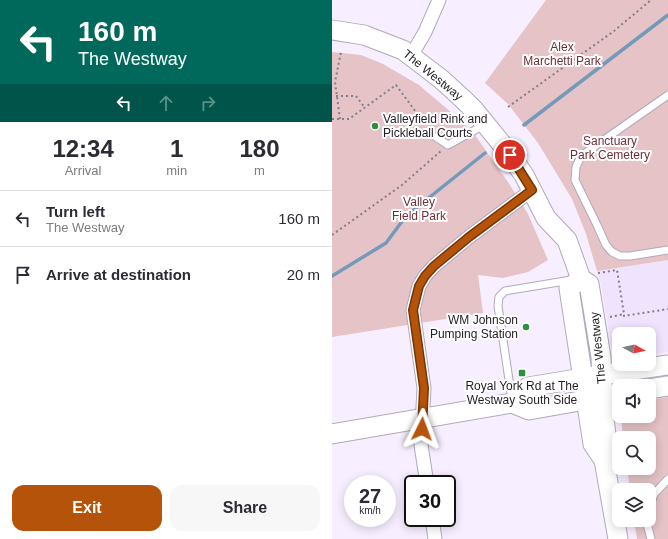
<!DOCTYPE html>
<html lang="en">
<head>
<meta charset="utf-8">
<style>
  :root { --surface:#fff; --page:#f7f7f7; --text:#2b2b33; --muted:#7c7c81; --line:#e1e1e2; --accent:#b45309 }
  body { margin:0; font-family:Arial,sans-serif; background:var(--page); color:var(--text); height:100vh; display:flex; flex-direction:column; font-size:15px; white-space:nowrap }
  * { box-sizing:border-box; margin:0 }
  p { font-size:13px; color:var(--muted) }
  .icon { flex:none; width:22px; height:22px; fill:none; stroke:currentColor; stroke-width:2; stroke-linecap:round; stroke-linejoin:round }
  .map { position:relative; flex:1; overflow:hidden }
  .panel { display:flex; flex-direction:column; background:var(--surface); width:332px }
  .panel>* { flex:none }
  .banner { background:#00695c; color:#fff; overflow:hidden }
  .needle { width:26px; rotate:98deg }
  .fabs { position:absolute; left:280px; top:327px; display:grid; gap:8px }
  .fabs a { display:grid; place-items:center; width:44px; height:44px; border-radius:8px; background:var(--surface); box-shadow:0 2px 10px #0003; font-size:20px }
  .speed { position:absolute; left:12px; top:475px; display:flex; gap:8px; font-size:20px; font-weight:700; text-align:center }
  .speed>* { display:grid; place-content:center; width:52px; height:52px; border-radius:50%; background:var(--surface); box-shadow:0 2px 10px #0003; line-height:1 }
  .speed small { font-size:10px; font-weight:400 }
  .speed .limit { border:2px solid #111; border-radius:6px; background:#fff; color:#111 }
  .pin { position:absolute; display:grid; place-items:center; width:34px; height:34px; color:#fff; margin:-17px; border:2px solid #fff; border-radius:50%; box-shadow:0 1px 4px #0007 }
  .me { position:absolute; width:44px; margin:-22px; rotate:3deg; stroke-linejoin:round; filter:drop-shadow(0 0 3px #0008) }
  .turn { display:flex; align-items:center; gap:14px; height:84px; padding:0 12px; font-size:18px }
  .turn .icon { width:52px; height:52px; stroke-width:2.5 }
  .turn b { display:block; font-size:28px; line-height:34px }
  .lanes { display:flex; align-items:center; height:38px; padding:0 12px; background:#0003; justify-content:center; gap:20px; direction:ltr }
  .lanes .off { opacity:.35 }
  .eta { display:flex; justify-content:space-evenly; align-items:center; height:68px; text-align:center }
  .eta b { font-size:24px; font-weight:600; line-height:28px }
  .button { display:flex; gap:8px; margin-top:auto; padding:8px 12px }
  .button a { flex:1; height:46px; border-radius:12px; background:var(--accent); color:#fff; font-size:16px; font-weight:600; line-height:46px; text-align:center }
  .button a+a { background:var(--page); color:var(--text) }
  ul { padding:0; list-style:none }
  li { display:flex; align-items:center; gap:12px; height:56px; padding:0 12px; border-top:1px solid var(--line) }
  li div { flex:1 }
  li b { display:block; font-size:15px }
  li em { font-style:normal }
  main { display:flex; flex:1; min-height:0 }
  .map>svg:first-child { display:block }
  .built { fill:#f0e3fe }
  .green { fill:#e5c3c6 }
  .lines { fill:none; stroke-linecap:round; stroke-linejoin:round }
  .stream { stroke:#749ab9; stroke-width:3.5 }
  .service-casing { stroke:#b1a8bb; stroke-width:9 }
  .minor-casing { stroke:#b1a8bb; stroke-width:15 }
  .secondary-casing { stroke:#b1a8bb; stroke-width:21 }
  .path { stroke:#847e89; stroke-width:2; stroke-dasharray:2 3; stroke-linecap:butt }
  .service { stroke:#fff; stroke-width:7 }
  .minor { stroke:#fff; stroke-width:13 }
  .secondary { stroke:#fff; stroke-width:19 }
  .route-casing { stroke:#753606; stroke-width:10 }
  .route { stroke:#b45309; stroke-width:7 }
  .poi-dot { fill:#2f8e40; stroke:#fff; stroke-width:1.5 }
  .labels { text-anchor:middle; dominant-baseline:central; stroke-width:4; stroke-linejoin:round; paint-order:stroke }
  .park-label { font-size:12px; fill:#6f2f3a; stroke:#fff }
  .street-label { font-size:12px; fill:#211d24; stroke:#fff }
  .poi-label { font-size:12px; fill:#211d24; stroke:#fff; text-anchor:start }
</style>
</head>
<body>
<main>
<section class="panel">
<div class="banner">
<div class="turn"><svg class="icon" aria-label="left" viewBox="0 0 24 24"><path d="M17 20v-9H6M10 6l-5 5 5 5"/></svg><div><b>160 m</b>The Westway</div></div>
<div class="lanes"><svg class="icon" aria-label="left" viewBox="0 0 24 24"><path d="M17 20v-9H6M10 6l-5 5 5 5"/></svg><svg class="icon off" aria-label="ahead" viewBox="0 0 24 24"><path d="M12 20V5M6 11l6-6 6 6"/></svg><svg class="icon off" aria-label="right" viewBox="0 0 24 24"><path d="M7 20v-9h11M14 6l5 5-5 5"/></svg></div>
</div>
<div class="eta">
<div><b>12:34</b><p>Arrival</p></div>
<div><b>1</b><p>min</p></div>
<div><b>180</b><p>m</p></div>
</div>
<ul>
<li><svg class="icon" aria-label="left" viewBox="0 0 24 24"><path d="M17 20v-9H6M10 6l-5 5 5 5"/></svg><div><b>Turn left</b><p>The Westway</p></div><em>160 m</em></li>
<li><svg class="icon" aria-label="arrive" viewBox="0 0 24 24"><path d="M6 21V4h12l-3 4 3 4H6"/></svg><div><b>Arrive at destination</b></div><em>20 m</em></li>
</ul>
<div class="button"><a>Exit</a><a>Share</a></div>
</section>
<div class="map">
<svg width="336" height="539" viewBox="0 0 336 539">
  <rect width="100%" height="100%" fill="#f7efff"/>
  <!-- built -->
  <path class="built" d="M336,260V352L317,355V334H287V357H285L279,347L270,289L265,271Z"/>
  <!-- green -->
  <path class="green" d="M214,0H336V260L265,271L254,234L240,199L206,143L176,104L153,83Z
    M0,52L29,55L51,64L87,85L127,119L143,135L176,182L196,214L216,260L196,272L171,278L146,275L151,313L0,337Z
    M336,397V539H305L302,520H317V490H298L295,468H317V438H291L289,416H317V400Z"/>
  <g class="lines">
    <!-- stream -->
    <path class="stream" d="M192,125L336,15
      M0,276L54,243L74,216L153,153"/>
    <!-- service casing -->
    <g class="service-casing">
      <path id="service" d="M336,95L249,156L244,167L243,180L265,225L274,245L280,252L288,256H298L336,250
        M104,137L116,145L152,125
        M180,400L166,306L167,297L173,291L239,280
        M317,509L322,494L336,479
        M314,520L319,539"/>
    </g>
    <!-- minor casing -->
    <g class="minor-casing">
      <path id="minor" d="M79,56L93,32L107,0
        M95,484L89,445L92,388L81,310L87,286L93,276L102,266L137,237L200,190
        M100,518L103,539"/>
    </g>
    <!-- secondary casing -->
    <g class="secondary-casing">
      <path id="secondary" d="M0,30L32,35L71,50L109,79L131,99L142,110L173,148L192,175L214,218L235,240L249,279L257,284L269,357L272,419L275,442L272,460L286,539
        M249,279L237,288L261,444L272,460
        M317,389L336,386
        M180,403L196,387L288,372L336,365
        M0,434L180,403L197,410L287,394"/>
    </g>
    <!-- path -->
    <path class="path" d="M4,96H24L33,108
      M176,107L282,31L319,0
      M0,119H17L64,85L92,123
      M8,119L3,82L9,52
      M0,235L70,185L109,151
      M266,273L285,270L292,314
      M278,317L292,314V316L336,309"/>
    <!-- service -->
    <use href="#service" class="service"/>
    <!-- minor -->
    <use href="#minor" class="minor"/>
    <!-- secondary -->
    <use href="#secondary" class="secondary"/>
  </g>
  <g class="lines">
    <!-- route casing -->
    <g class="route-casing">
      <path id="route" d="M90,429L92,388L81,310L87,286L93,276L102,266L137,237L200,190L178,155"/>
    </g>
    <!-- route -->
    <use href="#route" class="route"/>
  </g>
  <!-- markers -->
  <g class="poi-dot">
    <circle cx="43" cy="126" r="4"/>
    <circle cx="194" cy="327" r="4"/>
    <rect x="186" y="369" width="8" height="8" rx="2"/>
  </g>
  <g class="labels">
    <!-- park labels -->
    <g class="park-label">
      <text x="230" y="47">Alex<tspan x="230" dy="14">Marchetti Park</tspan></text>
      <text x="278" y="141">Sanctuary<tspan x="278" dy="14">Park Cemetery</tspan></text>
      <text x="87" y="202">Valley<tspan x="87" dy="14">Field Park</tspan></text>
    </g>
    <!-- street labels -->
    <g class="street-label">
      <text transform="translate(101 75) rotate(39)">The Westway</text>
      <text transform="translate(266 348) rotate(-96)">The Westway</text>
    </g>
    <!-- poi labels -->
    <g class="poi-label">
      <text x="51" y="119">Valleyfield Rink and<tspan x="51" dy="14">Pickleball Courts</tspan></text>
      <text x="186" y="320" text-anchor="end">WM Johnson<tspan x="186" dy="14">Pumping Station</tspan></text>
      <text x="190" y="386" text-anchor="middle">Royal York Rd at The<tspan x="190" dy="14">Westway South Side</tspan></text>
    </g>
  </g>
</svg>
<div class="fabs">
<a><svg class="needle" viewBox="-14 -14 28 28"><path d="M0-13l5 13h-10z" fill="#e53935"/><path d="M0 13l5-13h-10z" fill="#7c7c81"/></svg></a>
<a><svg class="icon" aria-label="sound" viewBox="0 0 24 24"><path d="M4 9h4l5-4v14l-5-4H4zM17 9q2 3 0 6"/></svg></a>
<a><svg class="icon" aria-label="search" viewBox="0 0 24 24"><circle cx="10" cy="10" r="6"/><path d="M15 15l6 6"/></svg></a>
<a><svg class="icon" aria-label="layers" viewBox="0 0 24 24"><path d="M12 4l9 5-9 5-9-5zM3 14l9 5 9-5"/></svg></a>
</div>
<div class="speed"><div>27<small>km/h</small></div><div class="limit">30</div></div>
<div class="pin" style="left:178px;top:155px;background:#d93025"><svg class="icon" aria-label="arrive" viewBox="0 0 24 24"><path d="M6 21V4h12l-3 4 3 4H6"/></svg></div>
<svg class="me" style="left:90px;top:429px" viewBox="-20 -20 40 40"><path d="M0-17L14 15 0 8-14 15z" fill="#b45309" stroke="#fff" stroke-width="4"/></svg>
</div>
</main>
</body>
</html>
